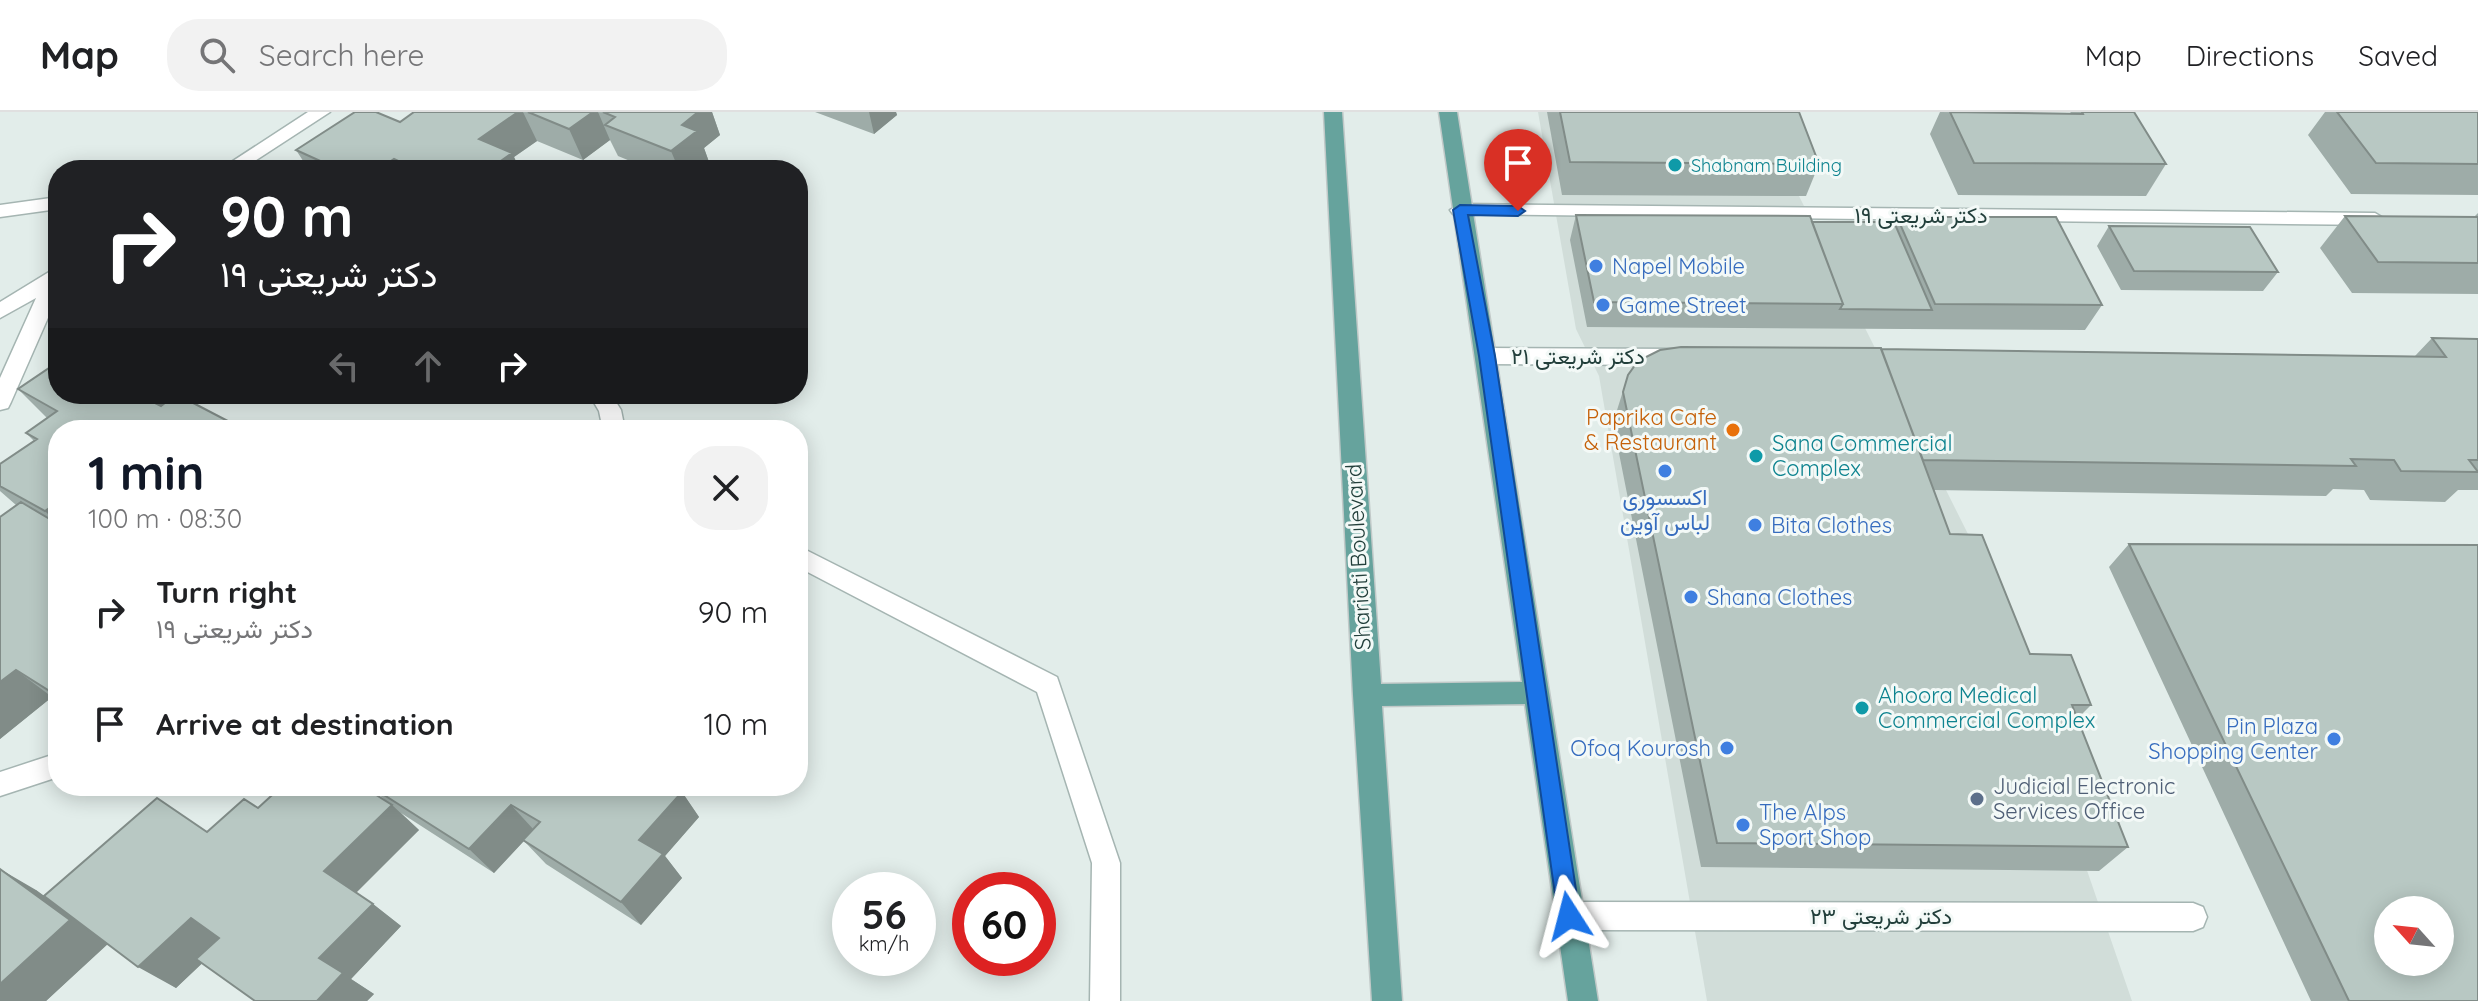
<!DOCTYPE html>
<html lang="en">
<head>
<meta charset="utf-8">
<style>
  :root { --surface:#fff; --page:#f2f2f2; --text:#202124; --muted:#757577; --line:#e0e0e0; --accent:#111827 }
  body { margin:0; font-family:Quicksand,Vazirmatn,sans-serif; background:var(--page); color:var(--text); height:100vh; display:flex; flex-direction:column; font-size:30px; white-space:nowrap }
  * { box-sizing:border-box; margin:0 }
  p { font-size:26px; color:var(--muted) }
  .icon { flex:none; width:44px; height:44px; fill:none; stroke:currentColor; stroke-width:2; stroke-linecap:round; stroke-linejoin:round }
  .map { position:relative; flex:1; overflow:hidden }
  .side { position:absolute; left:48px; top:308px; width:760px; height:376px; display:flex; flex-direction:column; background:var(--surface); border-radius:32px; box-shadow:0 4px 20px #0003 }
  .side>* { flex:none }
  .banner { position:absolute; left:48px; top:48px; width:760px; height:244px; border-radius:32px; box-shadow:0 4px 20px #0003; background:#202124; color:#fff; overflow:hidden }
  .needle { width:52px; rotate:297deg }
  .tools { position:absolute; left:2374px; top:784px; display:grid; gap:16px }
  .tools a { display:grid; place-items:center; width:80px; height:80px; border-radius:50%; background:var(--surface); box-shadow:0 4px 20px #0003; font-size:40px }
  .speed { position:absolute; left:832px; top:760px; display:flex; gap:16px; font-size:40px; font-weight:700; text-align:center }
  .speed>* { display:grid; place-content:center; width:104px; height:104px; border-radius:50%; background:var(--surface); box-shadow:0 4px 20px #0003; line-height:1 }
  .speed small { font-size:20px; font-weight:400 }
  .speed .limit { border:12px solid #d22; background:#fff; color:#111 }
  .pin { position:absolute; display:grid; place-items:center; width:68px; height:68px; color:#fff; margin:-82px -34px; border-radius:50% 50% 50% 0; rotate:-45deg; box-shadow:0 0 8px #0007 }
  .pin .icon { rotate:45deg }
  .me { position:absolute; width:88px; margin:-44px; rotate:351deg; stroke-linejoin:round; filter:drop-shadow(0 0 6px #0008) }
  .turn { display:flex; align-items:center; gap:28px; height:168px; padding:0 40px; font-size:36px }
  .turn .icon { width:104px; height:104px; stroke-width:2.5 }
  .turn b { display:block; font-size:56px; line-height:68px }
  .lanes { display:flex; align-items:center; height:76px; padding:0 40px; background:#0003; justify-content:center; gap:40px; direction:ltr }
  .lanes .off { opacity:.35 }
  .round { display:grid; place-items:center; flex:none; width:84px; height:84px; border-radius:32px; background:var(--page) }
  .overview { display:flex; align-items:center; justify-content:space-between; height:136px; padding:0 40px }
  h1 { font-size:48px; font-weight:700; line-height:60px; color:var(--accent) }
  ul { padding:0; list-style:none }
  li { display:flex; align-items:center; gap:24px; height:112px; padding:0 40px }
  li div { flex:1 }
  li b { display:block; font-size:30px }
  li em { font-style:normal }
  header { display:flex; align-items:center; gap:48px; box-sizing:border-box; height:112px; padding:0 40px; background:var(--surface); border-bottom:2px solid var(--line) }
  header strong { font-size:38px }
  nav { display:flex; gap:44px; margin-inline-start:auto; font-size:28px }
  .search { width:560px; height:72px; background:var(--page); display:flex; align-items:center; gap:20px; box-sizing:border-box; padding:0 28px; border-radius:32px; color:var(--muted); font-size:30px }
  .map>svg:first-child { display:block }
  .built { fill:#d1ddd9 }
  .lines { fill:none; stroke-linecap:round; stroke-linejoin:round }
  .street-casing { stroke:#a5b5b2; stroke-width:3 }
  .primary-casing { stroke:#c1c9c8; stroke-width:3 }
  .street { fill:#fff; fill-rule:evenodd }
  .primary { fill:#66a39d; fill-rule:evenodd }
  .wall { fill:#9eaca8 }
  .shaded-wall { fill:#818c88 }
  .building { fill:#b8c8c3; stroke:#818c88; stroke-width:2; fill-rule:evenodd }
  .route { fill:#1a73e8; stroke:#114b97; stroke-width:2 }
  .culture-dot { fill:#0f9aa8; stroke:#f3f9f7; stroke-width:3 }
  .shop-dot { fill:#3f7fe0; stroke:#f3f9f7; stroke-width:3 }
  .food-dot { fill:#e8710a; stroke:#f3f9f7; stroke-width:3 }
  .service-dot { fill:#5c6f8a; stroke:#f3f9f7; stroke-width:3 }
  .labels { text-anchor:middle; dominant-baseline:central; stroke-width:6; stroke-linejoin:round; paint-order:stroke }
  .far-culture-label { font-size:18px; fill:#0d838f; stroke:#f3f9f7; text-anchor:start }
  .street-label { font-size:22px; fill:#223f3b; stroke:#f3f9f7 }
  .shop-label { font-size:22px; fill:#366cbe; stroke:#f3f9f7; text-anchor:start }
  .food-label { font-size:22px; fill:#c56008; stroke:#f3f9f7; text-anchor:end }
  .culture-label { font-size:22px; fill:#0d838f; stroke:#f3f9f7; text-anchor:start }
  .service-label { font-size:22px; fill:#4e5e75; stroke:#f3f9f7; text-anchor:start }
</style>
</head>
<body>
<header>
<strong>Map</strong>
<div class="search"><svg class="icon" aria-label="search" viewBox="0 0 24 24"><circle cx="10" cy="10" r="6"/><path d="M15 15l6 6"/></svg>Search here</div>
<nav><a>Map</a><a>Directions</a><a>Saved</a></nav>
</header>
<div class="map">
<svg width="2478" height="889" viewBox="0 0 2478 889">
  <rect width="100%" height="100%" fill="#e2edea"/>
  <!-- built -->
  <path class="built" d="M1538,0H1757L1978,442L2132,889H1707L1599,264L1576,217Z"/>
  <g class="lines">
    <!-- street casing -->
    <g class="street-casing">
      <path id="street" d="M308,0H330L241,58H219Z
        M58,85V97L0,105V93Z
        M1460,92L2375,101L2385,107L2375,113L1453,102L1450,98Z
        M58,159V183L11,290L8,296L0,298V266L36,186L0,206V190L49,160Z
        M1487,236L1679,237L1687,240L1690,245L1687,250L1679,253L1487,252L1479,249L1476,244L1479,239Z
        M589,282H611L621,298L625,318H603L599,299Z
        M798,434L1057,565L1120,751V889H1090L1092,751L1037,580L798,455Z
        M58,641V665L0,684V660Z
        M1569,790L2193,791L2203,795L2207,805L2203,815L2193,819L1569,818L1559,814L1555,804L1559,794Z"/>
    </g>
    <!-- primary casing -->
    <g class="primary-casing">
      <path id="primary" d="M1324,0H1342L1381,572L1522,570L1439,0H1457L1598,889H1568L1525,592L1382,594L1402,889H1372L1353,583Z"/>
    </g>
    <!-- street -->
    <use href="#street" class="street"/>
    <!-- primary -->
    <use href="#primary" class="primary"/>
  </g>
  <!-- wall -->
  <path class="wall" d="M414,0H712L720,23L704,36L709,50L699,58H652L618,44L610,28L583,48L537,29L514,45L520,58H309L296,38L400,10Z
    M815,0H896L897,3L874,22Z
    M1547,0H1799L1819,52L1806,84L1562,83Z
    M1940,0L2070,1L2071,0H2134L2166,52L2146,84L1958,83L1930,22Z
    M2325,0H2478V83L2351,82L2308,23Z
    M2478,101V182L2352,181L2320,136L2345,104L2474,105Z
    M1576,103L1812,110H1894L1897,105L2102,193L2085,218L1587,215L1570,128Z
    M2109,114L2278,160L2263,179L2121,178L2097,134Z
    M2432,226L2478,227V378H2458L2445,390L2370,388L2364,378L2333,377L2326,384L1934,378L1950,422L2030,542L2091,593L2077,607L2128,735L2099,759L1701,755L1613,311L1628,263L1881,237L2415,244Z
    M18,277L58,282H202L205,286L196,292L58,318V589L52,585L0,627V405L16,393L0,379V352L34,329L26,321L47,306Z
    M2129,432L2478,889H2311L2109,455Z
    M370,674L682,680L699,705L665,744L682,766L641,813L546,752L524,729L494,761L401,701L419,718L356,780L373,792L401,814L351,867L374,882L367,889H255L202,851L176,876L107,832L46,889H0L36,778L44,784L207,720L258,696L388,691Z"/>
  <!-- shaded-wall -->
  <path class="shaded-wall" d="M518,0H523L537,29L514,45L520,58H488L479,27Z
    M593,0H598L610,28L583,48L569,17Z
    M684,0H712L720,23L704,36L709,50L699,58H679L671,39L682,13Z
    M869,0H896L897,3L874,22Z
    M394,47L400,58H378Z
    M141,282H202L205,286L167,313L139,283Z
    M58,390V412L45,399Z
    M16,558L52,585L0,627V570Z
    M682,680L699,705L665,744L682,766L641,813L621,790L639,728Z
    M392,693L419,718L354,783L324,759Z
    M511,693L534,718L494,761L469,737Z
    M0,757L36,778L109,831L46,889H0Z
    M373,792L401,814L351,867L374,882L367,889H317L319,846Z
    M191,806L226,829L176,876L138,855Z"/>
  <!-- building -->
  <path class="building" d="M355,0H376L400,10L414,0H518L479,27L512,41L488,58H409L413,56L394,47L378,58H340L296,38Z
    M528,0H593L569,17Z
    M603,0H698L682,13L697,19L671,39L605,13L615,5Z
    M1560,0H1799L1819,52L1570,50Z
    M1950,0L2083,2L2082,0H2134L2166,52L1974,51Z
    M2337,0H2478V52L2376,51Z
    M1576,103L1810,104L1843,192L1594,190Z
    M2345,104L2478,105V151L2378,150Z
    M1897,105H2056L2102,193L1935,192Z
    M1812,110H1894L1932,198L1840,197L1843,192Z
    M2109,114L2250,115L2278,160L2134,159Z
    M2432,226L2478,227V348H2469L2478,360L2401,359L2394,348L2351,347L2356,354L1923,348L1881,237L2446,245Z
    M1681,235L1881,236L1950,422L1982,423L2030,542L2071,543L2091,593H2072L2128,735L1717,731L1623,280L1628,263L1638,249L1660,238Z
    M58,250V282H141L139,283L161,294L176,282L245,318H58V390L45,399L0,374V352L37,327L26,321L57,299L18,277Z
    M21,390L58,412V467L55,470L58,472V582L56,583L16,558L0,570V405Z
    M2129,432L2478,433V889H2349ZM2388,798H2440V850H2388Z
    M282,674H362L392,693L324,759L373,792L319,846L343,861L317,889H255L196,847L219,826L191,806L138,855L44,784L157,686L207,720L244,687L258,696Z
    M370,674H672L682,680L639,728L663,742L621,790L523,728L540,710L511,693L469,737Z
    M0,757L70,808L0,872Z"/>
  <!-- route -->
  <path class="route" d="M1460,93L1518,94L1525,99L1518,104L1468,103L1495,244L1580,804L1577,811L1569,814L1561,811L1558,804L1479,244L1453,98Z"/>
  <!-- markers -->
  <g class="culture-dot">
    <circle cx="1675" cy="53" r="8"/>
    <circle cx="1756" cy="344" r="8"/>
    <circle cx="1862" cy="596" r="8"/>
  </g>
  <g class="shop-dot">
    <circle cx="1596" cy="154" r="8"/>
    <circle cx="1603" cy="193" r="8"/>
    <circle cx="1665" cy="359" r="8"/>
    <circle cx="1755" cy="413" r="8"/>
    <circle cx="1691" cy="485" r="8"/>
    <circle cx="2334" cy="627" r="8"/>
    <circle cx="1727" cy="636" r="8"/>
    <circle cx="1743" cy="713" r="8"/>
  </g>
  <circle class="food-dot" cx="1733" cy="318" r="8"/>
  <circle class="service-dot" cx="1977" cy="687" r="8"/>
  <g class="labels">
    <!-- far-culture labels -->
    <g class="far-culture-label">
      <text x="1691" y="53">Shabnam Building</text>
    </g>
    <!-- street labels -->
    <g class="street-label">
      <text x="1921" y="103">۱۹ دکتر شریعتی</text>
      <text x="1578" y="244">۲۱ دکتر شریعتی</text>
      <text transform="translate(1358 445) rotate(-93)">Shariati Boulevard</text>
      <text x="1881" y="804">۲۳ دکتر شریعتی</text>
    </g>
    <!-- shop labels -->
    <g class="shop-label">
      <text x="1612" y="154">Napel Mobile</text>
      <text x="1619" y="193">Game Street</text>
      <text x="1665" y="385" text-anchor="middle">اکسسوری<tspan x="1665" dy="25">لباس آوین</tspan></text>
      <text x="1771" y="413">Bita Clothes</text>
      <text x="1707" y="485">Shana Clothes</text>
      <text x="2318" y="614" text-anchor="end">Pin Plaza<tspan x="2318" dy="25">Shopping Center</tspan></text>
      <text x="1711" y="636" text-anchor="end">Ofoq Kourosh</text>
      <text x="1759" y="700">The Alps<tspan x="1759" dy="25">Sport Shop</tspan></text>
    </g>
    <!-- food labels -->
    <g class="food-label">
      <text x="1717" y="305">Paprika Cafe<tspan x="1717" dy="25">&amp; Restaurant</tspan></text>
    </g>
    <!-- culture labels -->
    <g class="culture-label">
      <text x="1772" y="331">Sana Commercial<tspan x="1772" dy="25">Complex</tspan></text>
      <text x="1878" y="583">Ahoora Medical<tspan x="1878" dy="25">Commercial Complex</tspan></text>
    </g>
    <!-- service labels -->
    <g class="service-label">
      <text x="1993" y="674">Judicial Electronic<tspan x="1993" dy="25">Services Office</tspan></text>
    </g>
  </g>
</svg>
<div class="tools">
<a><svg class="needle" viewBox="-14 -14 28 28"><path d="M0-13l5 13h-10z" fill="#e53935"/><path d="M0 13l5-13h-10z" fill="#757577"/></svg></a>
</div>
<div class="speed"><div>56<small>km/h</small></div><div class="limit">60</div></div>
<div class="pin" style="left:1518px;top:99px;background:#d93025"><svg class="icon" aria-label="arrive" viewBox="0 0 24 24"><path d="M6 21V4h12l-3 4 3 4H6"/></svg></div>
<svg class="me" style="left:1569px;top:804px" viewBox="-20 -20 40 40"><path d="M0-17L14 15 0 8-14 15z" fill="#1a73e8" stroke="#fff" stroke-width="4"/></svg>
<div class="banner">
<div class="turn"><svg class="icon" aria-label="right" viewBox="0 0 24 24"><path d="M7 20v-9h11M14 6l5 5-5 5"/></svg><div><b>90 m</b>۱۹ دکتر شریعتی</div></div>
<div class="lanes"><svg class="icon off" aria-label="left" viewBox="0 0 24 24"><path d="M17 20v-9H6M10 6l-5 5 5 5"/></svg><svg class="icon off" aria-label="ahead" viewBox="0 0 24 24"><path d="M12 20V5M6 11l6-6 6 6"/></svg><svg class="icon" aria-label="right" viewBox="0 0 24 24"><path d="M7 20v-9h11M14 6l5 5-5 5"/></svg></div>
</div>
<section class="side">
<div class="overview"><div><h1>1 min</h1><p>100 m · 08:30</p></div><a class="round"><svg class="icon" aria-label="close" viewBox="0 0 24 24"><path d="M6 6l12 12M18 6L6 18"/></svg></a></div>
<ul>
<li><svg class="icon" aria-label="right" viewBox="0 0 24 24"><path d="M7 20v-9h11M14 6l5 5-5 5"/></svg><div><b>Turn right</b><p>۱۹ دکتر شریعتی</p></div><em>90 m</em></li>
<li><svg class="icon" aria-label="arrive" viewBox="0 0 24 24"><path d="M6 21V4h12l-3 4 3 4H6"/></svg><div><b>Arrive at destination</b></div><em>10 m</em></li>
</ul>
</section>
</div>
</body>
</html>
